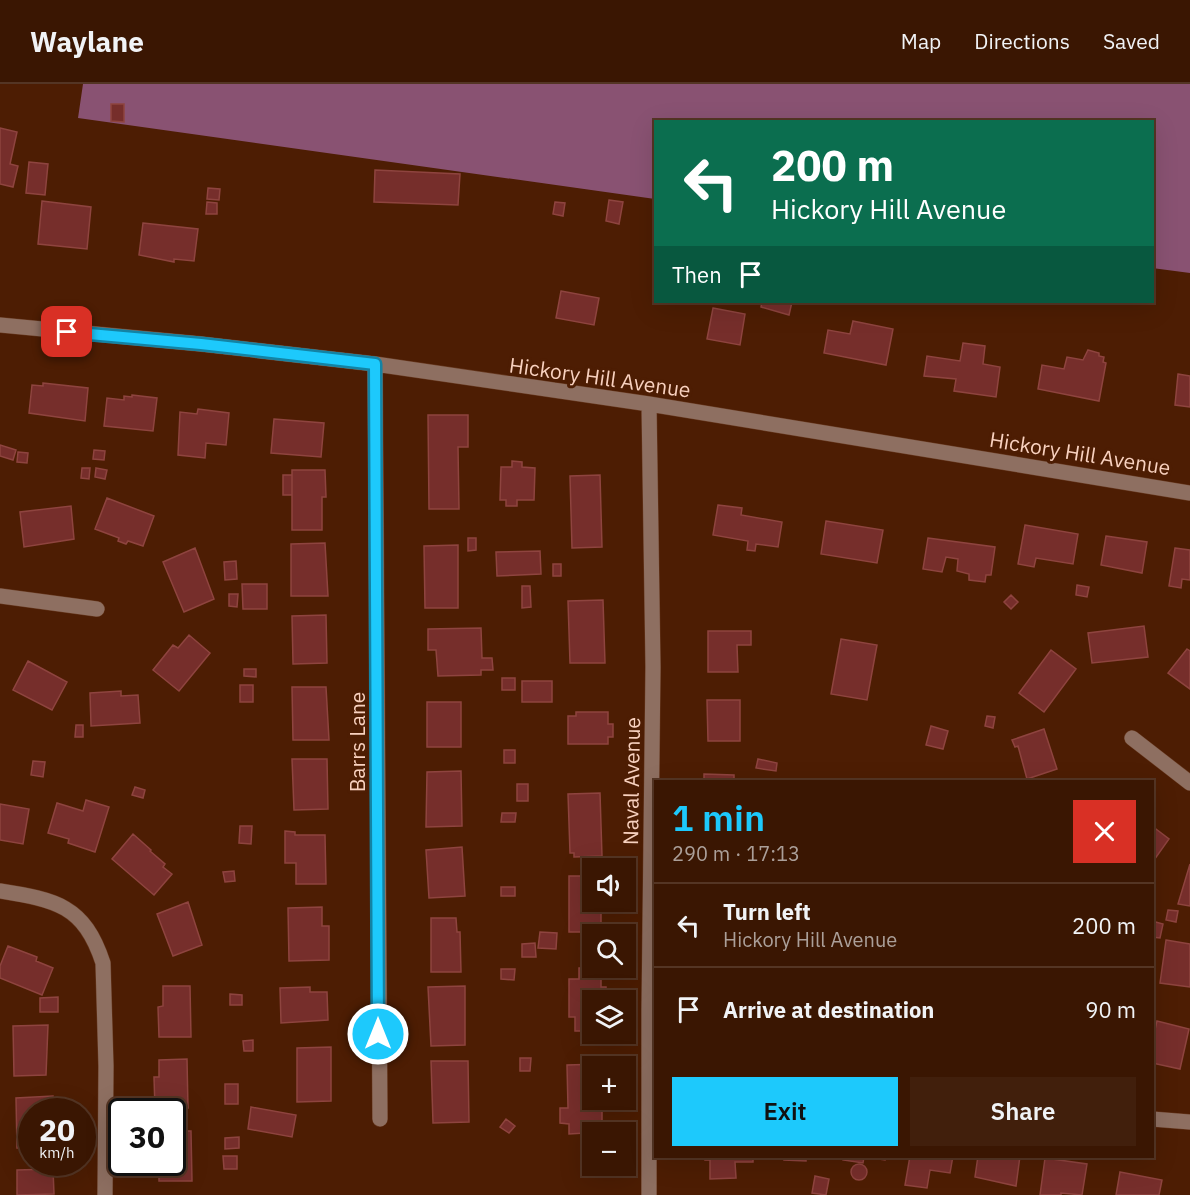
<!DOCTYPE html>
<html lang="en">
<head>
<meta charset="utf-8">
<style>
  :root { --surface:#3a1602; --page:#411f0c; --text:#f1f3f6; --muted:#ab9f99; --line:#543524; --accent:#1dc9fc }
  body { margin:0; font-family:"IBM Plex Sans",sans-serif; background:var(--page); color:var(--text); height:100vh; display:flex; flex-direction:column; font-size:22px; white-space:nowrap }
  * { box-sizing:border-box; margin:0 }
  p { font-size:20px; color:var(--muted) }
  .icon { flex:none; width:33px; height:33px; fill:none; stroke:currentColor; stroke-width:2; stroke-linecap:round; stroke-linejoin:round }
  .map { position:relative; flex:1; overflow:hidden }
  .drawer { position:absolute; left:654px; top:696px; width:500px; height:378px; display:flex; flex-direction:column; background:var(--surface); border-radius:0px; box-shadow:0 6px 24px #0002,0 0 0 2px var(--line) }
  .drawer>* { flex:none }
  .top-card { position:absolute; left:654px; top:36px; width:500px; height:183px; border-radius:0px; box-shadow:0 6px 24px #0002,0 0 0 2px var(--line); background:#0b6e4f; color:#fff; overflow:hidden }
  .controls { position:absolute; left:582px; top:774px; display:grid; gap:12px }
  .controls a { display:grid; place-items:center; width:54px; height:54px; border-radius:0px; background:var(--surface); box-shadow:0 6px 24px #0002,0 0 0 2px var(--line); font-size:30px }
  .speed { position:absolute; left:18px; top:1014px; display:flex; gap:12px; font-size:30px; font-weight:700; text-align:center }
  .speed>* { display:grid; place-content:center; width:78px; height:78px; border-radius:50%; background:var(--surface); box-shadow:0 6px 24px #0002,0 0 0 2px var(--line); line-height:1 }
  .speed small { font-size:15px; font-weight:400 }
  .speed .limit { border:3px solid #111; border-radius:9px; background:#fff; color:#111 }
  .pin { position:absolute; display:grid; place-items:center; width:51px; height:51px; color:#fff; margin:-26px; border-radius:12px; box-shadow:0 3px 9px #0006 }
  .me { position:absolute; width:66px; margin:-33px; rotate:0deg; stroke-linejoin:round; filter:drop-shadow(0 0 4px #0008) }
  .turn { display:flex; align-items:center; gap:21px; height:126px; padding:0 18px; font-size:27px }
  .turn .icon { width:78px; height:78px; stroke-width:2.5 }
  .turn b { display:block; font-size:42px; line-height:51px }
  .then { display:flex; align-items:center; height:57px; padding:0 18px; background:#0003; gap:12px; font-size:22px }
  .round { display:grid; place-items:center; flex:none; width:63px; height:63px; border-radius:0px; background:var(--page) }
  .overview { display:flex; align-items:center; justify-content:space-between; height:102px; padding:0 18px }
  h1 { font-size:36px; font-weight:600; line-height:45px; color:var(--accent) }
  .primary-button { display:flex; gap:12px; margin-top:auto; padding:12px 18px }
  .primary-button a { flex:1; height:69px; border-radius:0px; background:var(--accent); color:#111; font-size:24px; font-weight:600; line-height:69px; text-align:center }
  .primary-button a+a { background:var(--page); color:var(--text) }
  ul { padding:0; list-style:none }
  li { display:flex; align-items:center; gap:18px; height:84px; padding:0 18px; border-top:2px solid var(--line) }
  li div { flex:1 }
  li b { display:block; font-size:22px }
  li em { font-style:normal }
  header { display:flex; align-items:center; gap:36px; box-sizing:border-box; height:84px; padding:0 30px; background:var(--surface); border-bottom:2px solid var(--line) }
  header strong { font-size:28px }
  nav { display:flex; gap:33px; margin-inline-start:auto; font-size:21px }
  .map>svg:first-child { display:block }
  .forest { fill:#895272 }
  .building { fill:#762e2b; stroke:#8e443f; stroke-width:1.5 }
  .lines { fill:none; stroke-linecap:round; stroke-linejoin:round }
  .minor-casing { stroke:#683a21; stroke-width:16 }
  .minor { stroke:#8e6f61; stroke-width:15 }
  .route-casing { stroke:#1383a4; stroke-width:15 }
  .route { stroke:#1dc9fc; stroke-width:10 }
  .labels { text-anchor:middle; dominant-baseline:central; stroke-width:6; stroke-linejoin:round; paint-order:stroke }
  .street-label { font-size:21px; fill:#f8d1bf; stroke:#4d1d03 }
</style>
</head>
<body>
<header>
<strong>Waylane</strong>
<nav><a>Map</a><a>Directions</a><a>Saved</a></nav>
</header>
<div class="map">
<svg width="1190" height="1111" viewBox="0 0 1190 1111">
  <rect width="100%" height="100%" fill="#4d1d03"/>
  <!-- forest -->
  <path class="forest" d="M83,0H1190V189L1152,184V38H656L655,115L78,34Z"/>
  <!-- building -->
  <path class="building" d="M111,20H124V38L111,37Z
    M0,44L17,48L10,80L18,82L13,103L0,100Z
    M29,78L48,80L45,111L26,109Z
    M375,86L460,90L458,121L374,118Z
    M208,104L220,105L219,116L207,115Z
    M609,116L623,118L619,140L606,137Z
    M42,117L91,123L87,165L38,160Z
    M207,118L217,119V130H206Z
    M555,118L565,119L563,132L553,130Z
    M143,139L198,145L194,177L174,175V178L139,171Z
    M561,207L599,214L594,241L556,234Z
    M762,218H792L789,231L761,223Z
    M713,224L745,230L740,261L707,255Z
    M853,237L893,245L886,281L824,269L828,246L850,250Z
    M963,259L985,262L983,280L1000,283L996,313L954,307L956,295L924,292L927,272L960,277Z
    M1088,266L1099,269V272L1104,273L1103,278L1106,279L1099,317L1038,305L1042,281L1064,285L1067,273L1083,276Z
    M1178,290L1190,292V323L1175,321Z
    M43,299L88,304L85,337L29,329L32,301L43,302Z
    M132,311L157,314L153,347L104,342L107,314L124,316V312L132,313Z
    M198,325L229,329L226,361L206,359L205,374L178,371L180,328L197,330Z
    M428,331H468V363H458L459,425H429Z
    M274,335L324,339L321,373L271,369Z
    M0,361L16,366L13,376L0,372Z
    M94,366L105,367L104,376L93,375Z
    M18,368L28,369L27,379L17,378Z
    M512,377L522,378V383L535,384L534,416H517V422H506V416H500L501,383H512Z
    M82,384H90L89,395L81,394Z
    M96,384L107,386L105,395L95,393Z
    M292,386H325L326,413H322V446H292Z
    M283,391H292V411H283Z
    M600,391L602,463L572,464L570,392Z
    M107,414L154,432L143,462L128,457L126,460L118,457L119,454L95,445Z
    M718,421L742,424L741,431L782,438L778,463L756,460L755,467L747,466L748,457L713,451Z
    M71,422L74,455L24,463L20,428Z
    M826,437L883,446L877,479L821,470Z
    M1025,441L1078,450L1073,480L1036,474L1034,483L1018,480Z
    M1106,452L1147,458L1142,489L1101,481Z
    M468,454H476V466L468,467Z
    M928,454L995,463L991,491H986L985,498L969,496V490L957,487L958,475L946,473L942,488L923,485Z
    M325,459L328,512H291V460Z
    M458,461V524H425L424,462Z
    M195,464L214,515L184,528L163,478Z
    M1175,464L1190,466V496L1182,495L1181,504L1169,502Z
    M540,467L541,490L497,492L496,468Z
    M236,477L237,495L225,496L224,478Z
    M553,480H561V492H553Z
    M242,500H267V525H243Z
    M1077,501L1089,503L1087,513L1076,511Z
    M522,502H530L531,523L522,524Z
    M229,510H238L237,523L229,522Z
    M1011,511L1018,518L1011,525L1004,518Z
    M603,516L605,579H570L568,517Z
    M326,531L327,579L293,580L292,532Z
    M1144,542L1148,573L1092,579L1088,549Z
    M481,544L482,574H492L493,586H481V591L438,592L436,566H428V545Z
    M708,547H751V561H737L738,588H708Z
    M189,551L210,569L179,607L153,586L173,561L178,564Z
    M841,555L877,561L867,616L831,610Z
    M1187,565L1190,567V605L1168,589Z
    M1051,566L1076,585L1044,628L1019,609Z
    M28,577L67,598L52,626L13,606Z
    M244,585H256V593L244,592Z
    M502,594H515V606H502Z
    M522,597H552V618H522Z
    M240,601H253V618H240Z
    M292,603H326L329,656H293Z
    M121,607V612L138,611L140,639L91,642L90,609Z
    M707,616H740V657H708Z
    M427,618H461V663H427Z
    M576,628H608V640H613V653H608V660H568V632H576Z
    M987,632L995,633L993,644L985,642Z
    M76,641H83V653H75Z
    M931,642L948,647L943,665L926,661Z
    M1044,645L1057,685L1027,695L1018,662L1015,663L1012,656Z
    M504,666H515V679H504Z
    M292,675H327L328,725L294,726Z
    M758,675L777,679L776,687L756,684Z
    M33,677L45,678L43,693L31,691Z
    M461,687L462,742L426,743L427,688Z
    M704,690L734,691V698H704Z
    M517,700H528V717H517Z
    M135,703L145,706L143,714L132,711Z
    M600,709L602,772L574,773V769H570L568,710Z
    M86,716L109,723L95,768L68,759L69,755L48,749L57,719L83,727Z
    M0,720L29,725L23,760L0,756Z
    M502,729H516L515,738H501Z
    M240,742H252L251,760L239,759Z
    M1152,742L1169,755L1152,779Z
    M285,747L295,748V751H325L326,800H296V779H285Z
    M133,750L151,766L150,767L165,780L163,783L172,790L154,811L112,775Z
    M462,763L465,812L429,814L426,766Z
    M1190,780V822L1178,820Z
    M234,787L235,797L225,798L223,788Z
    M569,792H592V818H601V848H569Z
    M501,803H515V812H501Z
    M188,818L202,861L173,872L157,830Z
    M322,823V842H329V876L289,877L288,824Z
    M1168,826L1178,827L1176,838L1166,836Z
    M431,834H456L457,848H460L461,888H431Z
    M1152,837L1163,840L1160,854L1152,853Z
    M540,848L557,849L556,865L538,864Z
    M1166,856L1190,860V903L1160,899Z
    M535,859L536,873H522V860Z
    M8,862L37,873L36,877L53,884L42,911L0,894V882Z
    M579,884H590L601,893V903H606V915L592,916V927H590V932H592V947H575V933H569V895H579Z
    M501,885H515L514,896L501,895Z
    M163,902H190L191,953H159L158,923L163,922Z
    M465,902V961L431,962L428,903Z
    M310,903V908H327L328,936L281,939L280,904Z
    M230,910L242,911V921H230Z
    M58,913V928H40V914Z
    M1157,937L1189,945L1180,985L1152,979L1155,959L1152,958Z
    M48,941L46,991L14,992L13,942Z
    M253,956V967H244L243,957Z
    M331,963V1017L297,1018V964Z
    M520,974H531L530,987H520Z
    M187,975L188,1024L155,1025L154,993H159V976Z
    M431,977H468L469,1038L433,1039Z
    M602,980V982H592V1016H602V1048L569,1050V1040L560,1039V1024H568L567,981Z
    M225,1000H238V1020H225Z
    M53,1012V1028H32V1064H17L16,1014Z
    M251,1023L296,1031L292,1053L248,1045Z
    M506,1035L515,1042L509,1049L500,1043Z
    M172,1047H191L192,1097H159V1078H172Z
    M239,1053V1064L225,1065V1054Z
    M223,1072H237V1085H224Z
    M705,1072H753V1078H735L736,1094L710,1095V1076H705Z
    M784,1072H806V1077L784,1076Z
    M844,1072H885V1076L864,1073L863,1079L843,1076Z
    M910,1072H953L950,1089L930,1086L927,1104L905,1101Z
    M978,1072H1020L1016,1102L975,1093Z
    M1045,1074L1087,1080L1082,1111L1061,1109V1111H1040Z
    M851 1088a8 8 0 1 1 16 0a8 8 0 1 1-16 0Z
    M53,1085L54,1110L17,1111V1086Z
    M1120,1088L1162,1096L1159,1111H1116Z
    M815,1092L829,1095L826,1111L812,1109Z"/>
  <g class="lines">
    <!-- minor casing -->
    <g class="minor-casing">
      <path id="minor" d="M0,241L201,260L375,280L649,320L1190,409
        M375,280L380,1035
        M649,320L653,583L649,925V1111
        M0,512L97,525
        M1132,654L1190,699
        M0,807C56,816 84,821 103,879L106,982L105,1111
        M1152,1035L1190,1038"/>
    </g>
    <!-- minor -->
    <use href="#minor" class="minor"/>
  </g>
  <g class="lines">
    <!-- route casing -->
    <g class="route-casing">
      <path id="route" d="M67,248L201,260L375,280L378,950"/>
    </g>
    <!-- route -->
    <use href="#route" class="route"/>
  </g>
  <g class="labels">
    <!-- street labels -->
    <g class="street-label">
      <text transform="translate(600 293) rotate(8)">Hickory Hill Avenue</text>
      <text transform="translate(1080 369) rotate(9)">Hickory Hill Avenue</text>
      <text transform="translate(357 658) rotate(-90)">Barrs Lane</text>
      <text transform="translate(631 697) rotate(-89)">Naval Avenue</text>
    </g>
  </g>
</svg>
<div class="controls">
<a><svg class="icon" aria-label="sound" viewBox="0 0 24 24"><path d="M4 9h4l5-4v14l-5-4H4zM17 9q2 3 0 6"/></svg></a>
<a><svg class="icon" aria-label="search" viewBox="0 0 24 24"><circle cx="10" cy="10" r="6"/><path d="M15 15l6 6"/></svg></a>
<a><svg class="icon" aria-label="layers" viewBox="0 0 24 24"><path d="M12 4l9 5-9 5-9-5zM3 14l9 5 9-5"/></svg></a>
<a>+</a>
<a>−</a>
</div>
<div class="speed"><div>20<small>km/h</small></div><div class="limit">30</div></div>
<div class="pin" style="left:67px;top:248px;background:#d93025"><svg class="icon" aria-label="arrive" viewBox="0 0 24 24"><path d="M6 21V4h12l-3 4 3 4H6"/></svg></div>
<svg class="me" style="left:378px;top:950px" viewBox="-20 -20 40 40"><circle r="17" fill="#1dc9fc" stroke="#fff" stroke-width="3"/><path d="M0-11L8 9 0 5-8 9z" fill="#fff"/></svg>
<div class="top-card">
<div class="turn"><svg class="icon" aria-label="left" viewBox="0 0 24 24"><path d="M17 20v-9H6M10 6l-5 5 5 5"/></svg><div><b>200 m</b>Hickory Hill Avenue</div></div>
<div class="then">Then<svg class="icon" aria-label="arrive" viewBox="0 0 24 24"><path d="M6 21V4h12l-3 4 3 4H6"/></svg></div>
</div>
<section class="drawer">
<div class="overview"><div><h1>1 min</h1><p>290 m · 17:13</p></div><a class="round" style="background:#d93025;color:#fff"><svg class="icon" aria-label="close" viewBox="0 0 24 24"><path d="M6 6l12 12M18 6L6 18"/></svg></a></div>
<ul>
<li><svg class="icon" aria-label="left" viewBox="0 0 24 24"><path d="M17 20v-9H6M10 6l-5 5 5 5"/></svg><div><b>Turn left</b><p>Hickory Hill Avenue</p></div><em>200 m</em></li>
<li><svg class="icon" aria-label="arrive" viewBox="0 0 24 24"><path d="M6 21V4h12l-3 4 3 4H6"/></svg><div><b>Arrive at destination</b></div><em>90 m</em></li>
</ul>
<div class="primary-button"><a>Exit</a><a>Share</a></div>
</section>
</div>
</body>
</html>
